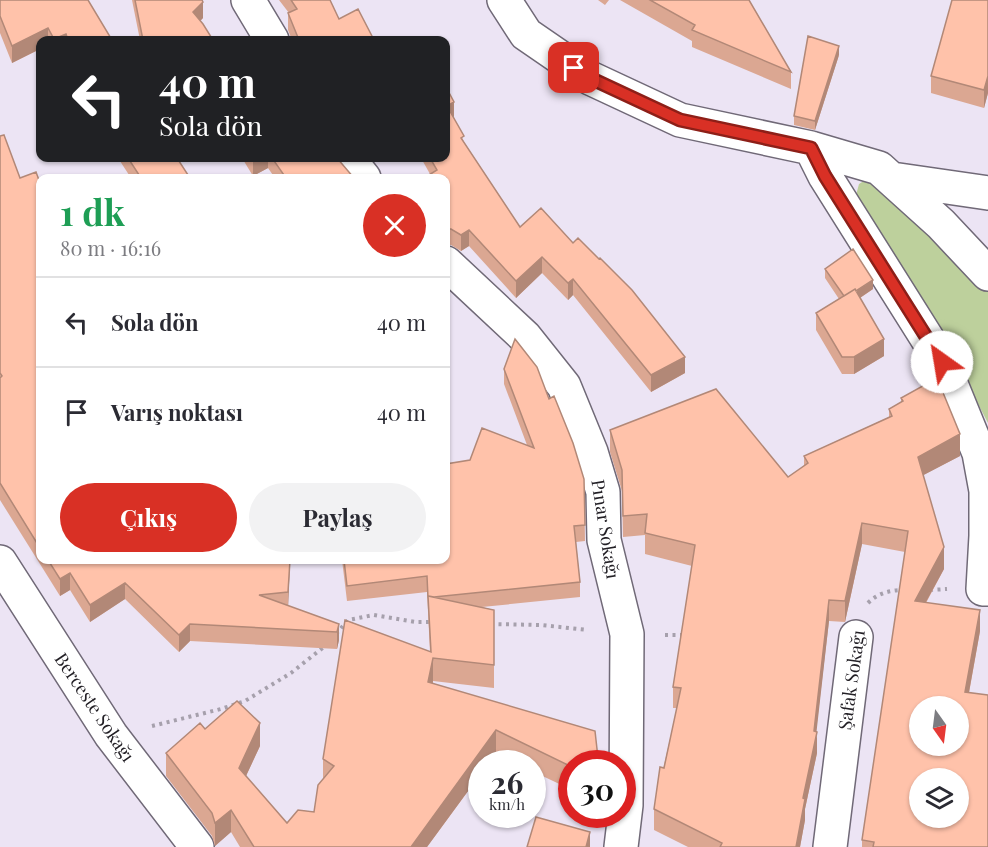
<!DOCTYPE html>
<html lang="tr">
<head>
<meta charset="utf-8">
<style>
  :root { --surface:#fff; --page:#f2f2f3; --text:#2b2b33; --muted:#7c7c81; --line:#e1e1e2; --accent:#d93025 }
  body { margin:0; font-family:"Playfair Display",serif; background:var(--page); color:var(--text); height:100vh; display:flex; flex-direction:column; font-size:22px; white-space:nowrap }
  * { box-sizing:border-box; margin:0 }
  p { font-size:20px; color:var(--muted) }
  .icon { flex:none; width:33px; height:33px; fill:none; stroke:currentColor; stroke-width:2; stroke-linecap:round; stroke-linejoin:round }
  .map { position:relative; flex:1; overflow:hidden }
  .side { position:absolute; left:36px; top:174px; width:414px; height:390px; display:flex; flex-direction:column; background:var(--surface); border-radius:12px; box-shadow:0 2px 4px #0004 }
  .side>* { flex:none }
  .hud { position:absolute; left:36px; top:36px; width:414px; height:126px; border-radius:12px; box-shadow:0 2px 4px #0004; background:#202124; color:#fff; overflow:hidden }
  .needle { width:39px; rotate:166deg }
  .controls { position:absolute; left:909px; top:696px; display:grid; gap:12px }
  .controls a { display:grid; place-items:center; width:60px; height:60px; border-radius:50%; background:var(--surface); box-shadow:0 2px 4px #0004; font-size:30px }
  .speed { position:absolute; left:468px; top:750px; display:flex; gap:12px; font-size:30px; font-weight:700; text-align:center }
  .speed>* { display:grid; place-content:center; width:78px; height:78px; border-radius:50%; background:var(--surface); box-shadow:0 2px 4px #0004; line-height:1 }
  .speed small { font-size:15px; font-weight:400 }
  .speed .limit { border:9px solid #d22; background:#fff; color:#111 }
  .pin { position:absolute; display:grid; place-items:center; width:51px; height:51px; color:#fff; margin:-26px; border-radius:12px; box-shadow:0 3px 9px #0006 }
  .me { position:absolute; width:66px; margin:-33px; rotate:328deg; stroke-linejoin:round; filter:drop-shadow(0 0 4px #0008) }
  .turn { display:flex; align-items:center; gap:21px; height:126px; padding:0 24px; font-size:27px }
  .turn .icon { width:78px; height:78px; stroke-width:2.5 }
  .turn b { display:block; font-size:42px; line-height:51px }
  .round { display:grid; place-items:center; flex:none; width:63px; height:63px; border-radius:32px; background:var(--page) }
  .overview { display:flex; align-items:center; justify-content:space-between; height:102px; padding:0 24px }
  h1 { font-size:36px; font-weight:700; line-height:45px; color:#1e9e55 }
  .action { display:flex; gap:12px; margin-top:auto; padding:12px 24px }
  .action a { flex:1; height:69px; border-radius:36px; background:var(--accent); color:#fff; font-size:24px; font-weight:700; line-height:69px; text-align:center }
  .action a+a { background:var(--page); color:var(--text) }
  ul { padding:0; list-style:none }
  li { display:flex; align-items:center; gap:18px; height:90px; padding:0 24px; border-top:2px solid var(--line) }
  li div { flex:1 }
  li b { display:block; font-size:22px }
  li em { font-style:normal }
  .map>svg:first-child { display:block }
  .green { fill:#bdd09c }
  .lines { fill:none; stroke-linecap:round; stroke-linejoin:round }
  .minor-casing { stroke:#706977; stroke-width:36 }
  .tertiary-casing { stroke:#706977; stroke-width:36 }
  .path { stroke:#a6a0ac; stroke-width:4; stroke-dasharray:3 4.5; stroke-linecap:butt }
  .minor { stroke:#fff; stroke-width:33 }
  .tertiary { stroke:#fff; stroke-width:33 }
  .wall { fill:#dba792 }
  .shaded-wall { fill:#b28877 }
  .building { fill:#ffc2aa; stroke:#b28877; stroke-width:1.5; fill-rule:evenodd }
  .route-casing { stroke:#8d1f18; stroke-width:15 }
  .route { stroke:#d93025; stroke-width:10 }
  .labels { text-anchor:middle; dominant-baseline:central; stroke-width:4.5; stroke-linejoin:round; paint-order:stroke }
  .street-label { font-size:18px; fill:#232026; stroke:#fff }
</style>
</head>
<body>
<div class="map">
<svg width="988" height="847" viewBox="0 0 988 847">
  <rect width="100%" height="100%" fill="#ece4f4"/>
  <!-- green -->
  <path class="green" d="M870,177L988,292V423L940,331L855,199L859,184Z"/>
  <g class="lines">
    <!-- minor casing -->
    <g class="minor-casing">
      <path id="minor" d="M248,0L272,40
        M504,0L526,34L590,78L680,120L811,148L879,168L941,224L988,274
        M811,148L825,176L942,362L979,453L986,491V536L983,589H988
        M348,158L364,178
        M892,179L988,193
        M446,263L525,337L564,386L591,452L603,492L604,540L627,634L626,805L621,847
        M830,847L856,637"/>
    </g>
    <!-- tertiary casing -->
    <g class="tertiary-casing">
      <path id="tertiary" d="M0,562L111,735L197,847"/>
    </g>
    <!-- path -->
    <path class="path" d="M930,590L947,589
      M868,603C878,593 890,590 905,590
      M491,624L541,625L588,630
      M336,634L348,620L374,615L416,622H433
      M665,635H684
      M152,726L221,709L245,701L291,673L325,646"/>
    <!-- minor -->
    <use href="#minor" class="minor"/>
    <!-- tertiary -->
    <use href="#tertiary" class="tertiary"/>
  </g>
  <!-- wall -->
  <path class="wall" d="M0,0L112,40H40V49L12,63L0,33Z
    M132,0H202L203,18L200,21L213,40H140Z
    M279,0H330L339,19L374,40H292L288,30V13H289Z
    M598,0H609L605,5Z
    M620,0H749L791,72V89L692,47V41Z
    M988,0V93L984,108L931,93V76Z
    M839,55L815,130L794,125V116Z
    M454,118L464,142L520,227L685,373L651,392L573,295L568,300L542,273L516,298L469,246L461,251L451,245H446V178L430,174L421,158H446Z
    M0,136L20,178L40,183V560H290L288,606L339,624V640L337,649L190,641L179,652L125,599L90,622L70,590L60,596L0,500Z
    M118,158H177L190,178H131Z
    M242,158H337L354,178H275L268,168L253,176Z
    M825,269L873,289L860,298L884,356L854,374H842L816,330V313L839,299L825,278Z
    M504,369L549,399L584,479L585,541L576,542L580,582V597L482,607L494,610V688L433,681V684L598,764H572V790L532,771V764H518L496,753L488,764H482V772L427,847H240L231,832L215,846L212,836L166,776V753L205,729L260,746L246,776L287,823L314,812L323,780V759L430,652L427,592L347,601L342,560H446L470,460L527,445L504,384Z
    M901,398L960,456L923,475L944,569L926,603L980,631L969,693L988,847H862V840L905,552L862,544L845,622L829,621L816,731L817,753L805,809V820L800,847H688L654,830V809L677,708H673V687L692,566L645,554V535L623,537L622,491L610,452V430L788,477L804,466V456L889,417V409L901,402Z"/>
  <!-- shaded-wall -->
  <path class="shaded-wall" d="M203,2V18L193,28V12Z
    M48,28V40H40V49L12,63V46Z
    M66,34V40H54V39Z
    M839,46V55L815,130V121Z
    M988,76V93L984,108V90Z
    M454,102V118L447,106Z
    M258,158H268V168L253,176V160Z
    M469,230V246L461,251V235Z
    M542,257V273L516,298V281Z
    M573,279V295L568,300V283Z
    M873,280V289L845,308V299Z
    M884,339V356L854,374V357Z
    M447,343V360L446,361V344Z
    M685,357V373L651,392V375Z
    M960,434V456L918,478V457Z
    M862,523V544L845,622V601Z
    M944,547V569L915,622V601Z
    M290,560L288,609V592Z
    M70,573V590L60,596V579Z
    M125,583V599L90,622V605Z
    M829,600V621L815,745L817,732V753L805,809V820L800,847H796L814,731Z
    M980,610V631L965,714V692Z
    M190,624V641L179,652V635Z
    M339,624V640L337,649V632Z
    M433,658V681L428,705V682Z
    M260,723V746L239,791V768Z
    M496,730V753L488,764H482V772L427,847H411Z
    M231,810V832L215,846V823Z
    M590,832V847H586Z"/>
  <!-- building -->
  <path class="building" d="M0,0H88L112,40H68L66,34L54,39L48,28L12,46L0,16Z
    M135,0H202L203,2L193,12L203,24L213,40H143Z
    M291,0H330L339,19L358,9L374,40H299L288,13L297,9Z
    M650,0H749L791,72L692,30L695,25Z
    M952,0H988V76L984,90L931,76Z
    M808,36L839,46L815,121L794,116Z
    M446,87L454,102L447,106L464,136L461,138L520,227L541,208L573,243L578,238L599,259L600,258L632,290L685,357L651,375L573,279L568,283L542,257L516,281L469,230L461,235L451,229H446V178H424L437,170L430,158H446Z
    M4,135L20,178L36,172L40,183V548L0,483V378L2,376L0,373V136Z
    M128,158H177L190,178H141Z
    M272,158H337L354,178H286Z
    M853,249L873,280L856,291L855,289L844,296L825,269Z
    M855,289L884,339L854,357H842L816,313Z
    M515,339L537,367L549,399L554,396L573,443L584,479L585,525L574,526L580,582L434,597L428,596V598L427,576L347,586L344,560H446V464L470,460L482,428L534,448L504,369Z
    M937,378L960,434L918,457L944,547L915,601L980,610L965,692L988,695V847H873L874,842L862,840L908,531L862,523L845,601L829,600L814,731L817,732L803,798L805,799L796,847H720L722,843L654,809L660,767L664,768L681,688L673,687L695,545L645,533L647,514L623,516L622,470L610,430L716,389L788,477L808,463L804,456L892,416L889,409L903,401L901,398ZM920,706H958V746H920ZM920,778H958V818H920Z
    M48,560H290L288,592L259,595L339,624L337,632L190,624L179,635L125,583L90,605L70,573L60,579Z
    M428,596L494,610V665L433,658L428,682L595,731L598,758L596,764H572V767L496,730L411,847H254L231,810L215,823L212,813L166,753L200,723L205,729L237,701L260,723L239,768L287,823L298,810L314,812L318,785L334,766L323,759L345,620L431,652Z
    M536,817L590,832L586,847H527Z"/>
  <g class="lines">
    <!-- route casing -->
    <g class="route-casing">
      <path id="route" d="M574,68L590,78L680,120L811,148L825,176L942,362"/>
    </g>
    <!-- route -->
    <use href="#route" class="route"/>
  </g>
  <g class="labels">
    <!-- street labels -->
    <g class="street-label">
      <text transform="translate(606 529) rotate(81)">Pınar Sokağı</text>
      <text transform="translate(851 680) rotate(-82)">Şafak Sokağı</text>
      <text transform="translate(95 707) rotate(56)">Berceste Sokağı</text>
    </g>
  </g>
</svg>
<div class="controls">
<a><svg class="needle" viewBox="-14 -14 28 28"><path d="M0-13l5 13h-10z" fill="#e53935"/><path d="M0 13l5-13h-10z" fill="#7c7c81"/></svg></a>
<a><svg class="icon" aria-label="layers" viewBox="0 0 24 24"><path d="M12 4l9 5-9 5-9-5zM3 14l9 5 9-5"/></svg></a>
</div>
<div class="speed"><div>26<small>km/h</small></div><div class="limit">30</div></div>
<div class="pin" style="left:574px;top:68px;background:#d93025"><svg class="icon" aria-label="arrive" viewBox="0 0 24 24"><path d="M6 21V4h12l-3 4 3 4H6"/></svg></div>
<svg class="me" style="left:942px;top:362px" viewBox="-20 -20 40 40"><circle r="19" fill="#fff"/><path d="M0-13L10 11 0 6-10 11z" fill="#d93025"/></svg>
<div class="hud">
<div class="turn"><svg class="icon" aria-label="left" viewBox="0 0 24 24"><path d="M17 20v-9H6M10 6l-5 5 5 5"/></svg><div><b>40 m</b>Sola dön</div></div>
</div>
<section class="side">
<div class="overview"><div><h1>1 dk</h1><p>80 m · 16:16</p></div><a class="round" style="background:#d93025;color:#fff"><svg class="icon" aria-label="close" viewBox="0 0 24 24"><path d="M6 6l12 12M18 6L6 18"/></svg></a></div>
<ul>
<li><svg class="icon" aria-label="left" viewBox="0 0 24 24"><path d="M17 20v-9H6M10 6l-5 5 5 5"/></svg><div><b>Sola dön</b></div><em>40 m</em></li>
<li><svg class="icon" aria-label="arrive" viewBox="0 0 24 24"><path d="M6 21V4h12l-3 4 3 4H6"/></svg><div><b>Varış noktası</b></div><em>40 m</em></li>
</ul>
<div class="action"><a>Çıkış</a><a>Paylaş</a></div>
</section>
</div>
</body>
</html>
